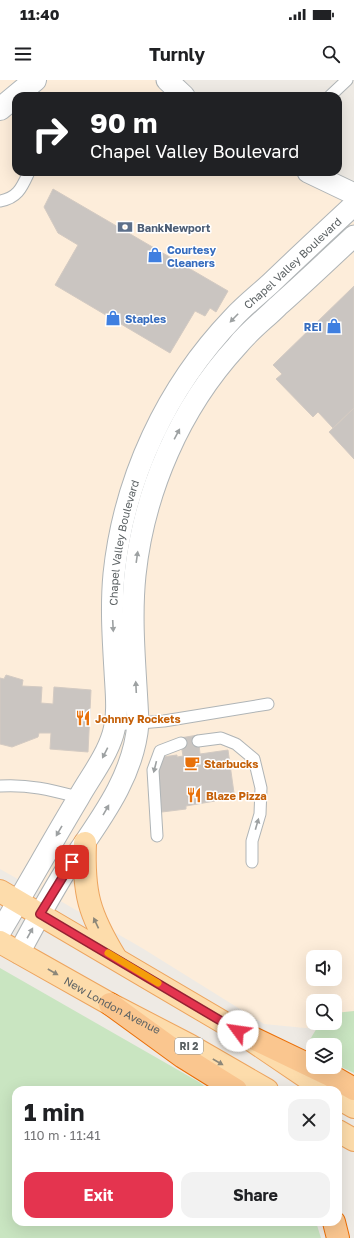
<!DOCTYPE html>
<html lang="en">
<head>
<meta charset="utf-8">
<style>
  :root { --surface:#fff; --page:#f2f2f2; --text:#202124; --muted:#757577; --accent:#e4344f }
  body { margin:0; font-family:"Golos Text",sans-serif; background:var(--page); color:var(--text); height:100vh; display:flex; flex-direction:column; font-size:15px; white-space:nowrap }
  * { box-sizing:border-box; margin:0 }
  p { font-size:13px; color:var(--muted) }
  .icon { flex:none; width:22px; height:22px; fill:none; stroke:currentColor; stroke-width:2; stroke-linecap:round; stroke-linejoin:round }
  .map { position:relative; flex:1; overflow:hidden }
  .drawer { position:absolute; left:12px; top:1006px; width:330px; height:140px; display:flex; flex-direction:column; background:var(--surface); border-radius:12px; box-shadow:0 4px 16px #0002 }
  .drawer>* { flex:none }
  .hud { position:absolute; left:12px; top:12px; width:330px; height:84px; border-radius:12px; box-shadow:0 4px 16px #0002; background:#202124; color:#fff; overflow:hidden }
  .tools { position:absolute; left:306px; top:870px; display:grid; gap:8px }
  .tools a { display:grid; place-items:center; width:36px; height:36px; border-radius:8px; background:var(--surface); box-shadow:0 4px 16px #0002; font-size:20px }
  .pin { position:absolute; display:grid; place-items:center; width:34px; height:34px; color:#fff; margin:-17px; border-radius:8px; box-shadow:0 2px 6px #0006 }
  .me { position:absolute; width:44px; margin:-22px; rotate:301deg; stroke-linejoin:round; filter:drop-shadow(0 0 3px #0008) }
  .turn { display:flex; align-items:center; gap:14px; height:84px; padding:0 12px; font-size:18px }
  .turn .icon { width:52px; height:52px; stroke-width:2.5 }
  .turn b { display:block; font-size:28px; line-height:34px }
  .round { display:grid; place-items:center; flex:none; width:42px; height:42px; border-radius:12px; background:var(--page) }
  .headline { display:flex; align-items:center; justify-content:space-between; height:68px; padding:0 12px }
  h1 { font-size:24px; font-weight:700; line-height:30px }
  .cta { display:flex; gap:8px; margin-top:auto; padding:8px 12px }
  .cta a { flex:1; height:46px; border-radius:12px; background:var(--accent); color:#fff; font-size:16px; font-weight:700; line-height:46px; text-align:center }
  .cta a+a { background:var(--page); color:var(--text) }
  .status { display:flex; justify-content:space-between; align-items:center; height:28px; padding:0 20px; background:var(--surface); direction:ltr }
  .status svg { height:11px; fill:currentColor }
  header { display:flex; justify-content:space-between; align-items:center; height:52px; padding:0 12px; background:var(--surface); font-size:18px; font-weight:700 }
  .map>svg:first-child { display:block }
  .commercial { fill:#fdedda; fill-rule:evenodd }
  .green { fill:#c9e5c1 }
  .building { fill:#cac5c1; stroke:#d3cac2 }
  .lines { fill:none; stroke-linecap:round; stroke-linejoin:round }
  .lane-casing { stroke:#afb4b6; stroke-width:13 }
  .street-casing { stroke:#afb4b6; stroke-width:23 }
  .secondary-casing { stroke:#b0b6b9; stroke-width:24 }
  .primary-casing { stroke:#eda45e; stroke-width:24 }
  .highway-casing { stroke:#eb6f07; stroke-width:24 }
  .lane { stroke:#fff; stroke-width:11 }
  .street { stroke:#fff; stroke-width:21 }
  .secondary { stroke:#fff; stroke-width:22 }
  .primary { stroke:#fddcab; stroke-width:22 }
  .highway { stroke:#fac68f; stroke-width:22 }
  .oneway { fill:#9da1a2 }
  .oneway2 { fill:#8c8779 }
  .route-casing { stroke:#942233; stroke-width:10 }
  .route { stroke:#e4344f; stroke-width:7 }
  .slow { stroke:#f59e0b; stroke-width:7 }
  .labels { text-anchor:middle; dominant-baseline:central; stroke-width:3; stroke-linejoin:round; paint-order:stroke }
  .shield { fill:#fff; stroke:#8d9192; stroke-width:1 }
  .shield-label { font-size:10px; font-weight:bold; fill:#5c6264 }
  .service-label { font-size:11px; font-weight:bold; fill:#4e5e75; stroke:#fff; text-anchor:start }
  .shop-label { font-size:11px; font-weight:bold; fill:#366cbe; stroke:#fff; text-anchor:start }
  .street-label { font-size:11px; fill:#5c6264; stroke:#fff }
  .food-label { font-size:11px; font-weight:bold; fill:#c56008; stroke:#fff; text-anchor:start }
</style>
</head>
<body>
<div class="status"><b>11:40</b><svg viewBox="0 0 49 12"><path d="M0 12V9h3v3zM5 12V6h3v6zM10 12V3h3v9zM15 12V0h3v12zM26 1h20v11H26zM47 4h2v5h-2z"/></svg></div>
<header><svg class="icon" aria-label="menu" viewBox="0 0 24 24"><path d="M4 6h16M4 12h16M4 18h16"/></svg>Turnly<svg class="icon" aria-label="search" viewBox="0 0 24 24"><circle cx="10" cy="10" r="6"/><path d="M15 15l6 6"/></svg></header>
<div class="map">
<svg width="354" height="1158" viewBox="0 0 354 1158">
  <rect width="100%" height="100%" fill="#eeeae4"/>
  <!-- commercial -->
  <path class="commercial" d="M0,0H167L186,16H16V92H323L354,107L346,137L354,142V941L305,948L264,944L142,868L43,811L37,810L0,789ZM313,877H335V899H313ZM313,921H335V943H313Z"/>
  <!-- green -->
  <path class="green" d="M0,888L199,1002L209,1010H16V1142H316L321,1158H0Z
    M354,931V993L335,984V965H313V971L306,966L320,943H335V933Z"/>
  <!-- building -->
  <path class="building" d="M53,109L228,211L216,232L210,228L205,236L195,231L170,273L55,205L78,165L58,153L44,127Z
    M354,206V328L333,348L318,332L313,337L276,299L282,294L273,285Z
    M354,328V379L329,352Z
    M6,595L23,600L22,606L42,607L41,623L53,624L54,607L91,610L88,672L50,669L51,653H39L38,657L12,667L0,664V598L4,599Z
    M198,655L200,674L228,670L234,713L215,716V721L186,726V729L162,732L155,678L177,675V677L183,676L180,658Z"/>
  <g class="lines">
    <!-- lane casing -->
    <g class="lane-casing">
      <path id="lane" d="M330,16L347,0
        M0,121C18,118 22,107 29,92
        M115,645L164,641L268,624
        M198,661L221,658L236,664L254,679L261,708L260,734L252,761V782
        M0,706C28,704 51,710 78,717
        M157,756L153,690L160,671L181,663"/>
    </g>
    <!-- street casing -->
    <g class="street-casing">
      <g id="street">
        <path d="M167,0L184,16"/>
        <path d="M308,92L354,114"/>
        <path id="s1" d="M0,852C27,807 52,762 79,717C91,696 106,677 113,654C119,633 116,612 115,591C113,558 111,526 114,494C124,398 167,307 233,238C245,225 258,215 271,203C298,177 326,151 354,125"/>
        <path d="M19,873C34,845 49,817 66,790C96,745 134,699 138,643C136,594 130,544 135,495C144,411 180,328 237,266C249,251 265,239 278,226C304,203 329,179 354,156"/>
      </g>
    </g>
    <!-- secondary casing -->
    <g class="secondary-casing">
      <path id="secondary" d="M0,29L35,0"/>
    </g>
    <!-- primary casing -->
    <g class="primary-casing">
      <g id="primary">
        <path d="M85,763C83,813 89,834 115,877"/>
        <path d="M0,811L238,951L325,1010"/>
        <path id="s2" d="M0,862L110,924L189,965L267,1010"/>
        <path d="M338,1018L354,1027"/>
        <path d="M338,1051L354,1060"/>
      </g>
    </g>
    <!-- highway casing -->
    <g class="highway-casing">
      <path id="highway" d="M110,924L183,977L236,1010
        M238,951L330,995L354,1009
        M334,1142L338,1158"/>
    </g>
    <!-- lane -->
    <use href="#lane" class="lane"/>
    <!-- street -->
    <use href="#street" class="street"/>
    <!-- secondary -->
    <use href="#secondary" class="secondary"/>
    <!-- primary -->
    <use href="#primary" class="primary"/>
    <!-- highway -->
    <use href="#highway" class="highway"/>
  </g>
  <!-- one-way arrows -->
  <defs><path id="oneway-solid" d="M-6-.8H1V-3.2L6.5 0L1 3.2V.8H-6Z"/></defs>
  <g class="oneway">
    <use href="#oneway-solid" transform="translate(234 238) rotate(134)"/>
    <use href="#oneway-solid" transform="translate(177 354) rotate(-62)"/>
    <use href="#oneway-solid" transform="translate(137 477) rotate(-82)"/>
    <use href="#oneway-solid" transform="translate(113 546) rotate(87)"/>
    <use href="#oneway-solid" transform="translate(136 607) rotate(-93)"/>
    <use href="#oneway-solid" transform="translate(105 673) rotate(117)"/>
    <use href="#oneway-solid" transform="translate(155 687) rotate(104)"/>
    <use href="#oneway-solid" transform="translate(106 730) rotate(-60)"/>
    <use href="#oneway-solid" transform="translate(257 744) rotate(-74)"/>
    <use href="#oneway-solid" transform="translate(59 751) rotate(120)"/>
    <use href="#oneway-solid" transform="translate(30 853) rotate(-61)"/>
  </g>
  <g class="oneway2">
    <use href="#oneway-solid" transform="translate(96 843) rotate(-115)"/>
    <use href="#oneway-solid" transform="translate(53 892) rotate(30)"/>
    <use href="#oneway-solid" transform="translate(218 982) rotate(30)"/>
  </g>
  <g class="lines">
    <!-- route casing -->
    <g class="route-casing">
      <path id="route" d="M72,782L40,834L238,951"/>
    </g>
    <!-- route -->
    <use href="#route" class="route"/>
    <!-- slow -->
    <path class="slow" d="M108,873L158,903"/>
  </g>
  <!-- icons -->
  <defs>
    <g id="bank-bare" transform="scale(1.2)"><path d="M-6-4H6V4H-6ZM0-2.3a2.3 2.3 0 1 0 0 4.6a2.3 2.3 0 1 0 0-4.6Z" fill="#5c6f8a" stroke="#fff" stroke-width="2.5" paint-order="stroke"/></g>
    <g id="shop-bare" transform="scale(1.2)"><path d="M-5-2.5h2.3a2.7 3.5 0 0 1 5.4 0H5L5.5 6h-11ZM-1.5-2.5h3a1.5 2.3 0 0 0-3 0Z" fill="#3f7fe0" stroke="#fff" stroke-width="2.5" paint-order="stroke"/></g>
    <g id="restaurant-bare" transform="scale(1.2)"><path d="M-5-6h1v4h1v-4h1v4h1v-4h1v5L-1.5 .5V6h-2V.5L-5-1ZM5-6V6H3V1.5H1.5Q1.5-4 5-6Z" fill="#e8710a" stroke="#fff" stroke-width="2.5" paint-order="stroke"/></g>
    <g id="cafe-bare" transform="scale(1.2)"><path d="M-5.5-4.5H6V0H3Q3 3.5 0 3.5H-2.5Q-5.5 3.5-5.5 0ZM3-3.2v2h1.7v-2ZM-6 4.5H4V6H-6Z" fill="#e8710a" stroke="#fff" stroke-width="2.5" paint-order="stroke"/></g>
  </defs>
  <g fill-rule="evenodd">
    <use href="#bank-bare" x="125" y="147"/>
    <use href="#shop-bare" x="155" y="175"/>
    <use href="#shop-bare" x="113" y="238"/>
    <use href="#shop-bare" x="334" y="246"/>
    <use href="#restaurant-bare" x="83" y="638"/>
    <use href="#cafe-bare" x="192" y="683"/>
    <use href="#restaurant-bare" x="194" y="715"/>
  </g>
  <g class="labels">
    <!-- shield labels -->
    <rect class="shield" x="175" y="958" width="28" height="16" rx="3"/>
    <g class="shield-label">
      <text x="189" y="966">RI 2</text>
    </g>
    <!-- service labels -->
    <g class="service-label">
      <text x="137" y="147">BankNewport</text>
    </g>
    <!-- shop labels -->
    <g class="shop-label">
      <text x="167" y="169">Courtesy<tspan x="167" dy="13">Cleaners</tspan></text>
      <text x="125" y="238">Staples</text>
      <text x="322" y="246" text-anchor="end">REI</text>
    </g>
    <!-- street labels -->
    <g class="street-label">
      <text stroke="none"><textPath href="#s1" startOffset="757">Chapel Valley Boulevard</textPath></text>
      <text stroke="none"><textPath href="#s1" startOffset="421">Chapel Valley Boulevard</textPath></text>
      <text stroke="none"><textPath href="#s2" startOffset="129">New London Avenue</textPath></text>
    </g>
    <!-- food labels -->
    <g class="food-label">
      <text x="95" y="638">Johnny Rockets</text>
      <text x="204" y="683">Starbucks</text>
      <text x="206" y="715">Blaze Pizza</text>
    </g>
  </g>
</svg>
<div class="tools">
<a><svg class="icon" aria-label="sound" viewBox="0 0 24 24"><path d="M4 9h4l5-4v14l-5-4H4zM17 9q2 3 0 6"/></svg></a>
<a><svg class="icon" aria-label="search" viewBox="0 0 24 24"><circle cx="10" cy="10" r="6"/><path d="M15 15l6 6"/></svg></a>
<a><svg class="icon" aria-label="layers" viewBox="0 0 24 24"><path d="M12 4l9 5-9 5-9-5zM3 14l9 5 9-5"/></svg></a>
</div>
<div class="pin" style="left:72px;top:782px;background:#d93025"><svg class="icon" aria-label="arrive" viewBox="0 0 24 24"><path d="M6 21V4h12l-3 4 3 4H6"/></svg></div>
<svg class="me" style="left:238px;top:951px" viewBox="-20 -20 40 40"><circle r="19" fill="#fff"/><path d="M0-13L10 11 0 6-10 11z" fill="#e4344f"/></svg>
<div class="hud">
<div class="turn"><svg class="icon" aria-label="right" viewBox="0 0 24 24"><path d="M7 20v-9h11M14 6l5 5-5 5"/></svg><div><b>90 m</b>Chapel Valley Boulevard</div></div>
</div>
<section class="drawer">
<div class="headline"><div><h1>1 min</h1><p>110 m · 11:41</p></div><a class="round"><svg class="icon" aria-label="close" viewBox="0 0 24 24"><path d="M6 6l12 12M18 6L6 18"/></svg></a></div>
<div class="cta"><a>Exit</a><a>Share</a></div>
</section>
</div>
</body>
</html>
